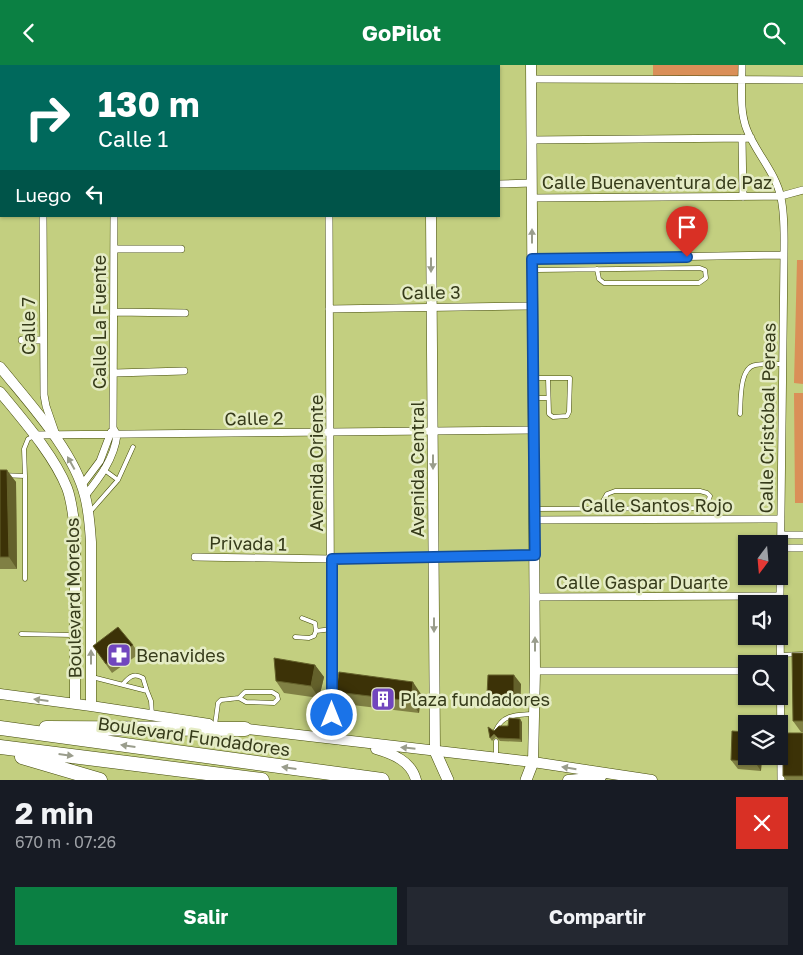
<!DOCTYPE html>
<html lang="es">
<head>
<meta charset="utf-8">
<style>
  :root { --surface:#171b24; --page:#242831; --text:#f1f3f6; --muted:#9ea1a6; --accent:#0b8043 }
  body { margin:0; font-family:"Golos Text",sans-serif; background:var(--page); color:var(--text); height:100vh; display:flex; flex-direction:column; font-size:19px; white-space:nowrap }
  * { box-sizing:border-box; margin:0 }
  p { font-size:16px; color:var(--muted) }
  .icon { flex:none; width:28px; height:28px; fill:none; stroke:currentColor; stroke-width:2; stroke-linecap:round; stroke-linejoin:round }
  .map { position:relative; height:715px; overflow:hidden }
  .drawer { display:flex; flex-direction:column; background:var(--surface); flex:1 }
  .drawer>* { flex:none }
  .banner { position:absolute; left:0px; top:0px; width:500px; height:152px; box-shadow:0 1px 4px #0004; background:#00695c; color:#fff; overflow:hidden }
  .needle { width:32px; rotate:196deg }
  .fabs { position:absolute; left:738px; top:470px; display:grid; gap:10px }
  .fabs a { display:grid; place-items:center; width:50px; height:50px; border-radius:0px; background:var(--surface); box-shadow:0 1px 4px #0004; font-size:25px }
  .pin { position:absolute; display:grid; place-items:center; width:42px; height:42px; color:#fff; margin:-51px -21px; border-radius:50% 50% 50% 0; rotate:-45deg; box-shadow:0 0 5px #0007 }
  .pin .icon { rotate:45deg }
  .me { position:absolute; width:55px; margin:-28px; rotate:0deg; stroke-linejoin:round; filter:drop-shadow(0 0 4px #0008) }
  .turn { display:flex; align-items:center; gap:18px; height:105px; padding:0 15px; font-size:22px }
  .turn .icon { width:65px; height:65px; stroke-width:2.5 }
  .turn b { display:block; font-size:35px; line-height:42px }
  .then { display:flex; align-items:center; height:48px; padding:0 15px; background:#0003; gap:10px; font-size:19px }
  .round { display:grid; place-items:center; flex:none; width:52px; height:52px; border-radius:0px; background:var(--page) }
  .overview { display:flex; align-items:center; justify-content:space-between; height:85px; padding:0 15px }
  h1 { font-size:30px; font-weight:700; line-height:38px }
  .cta { display:flex; gap:10px; margin-top:auto; padding:10px 15px }
  .cta a { flex:1; height:58px; border-radius:0px; background:var(--accent); color:#fff; font-size:20px; font-weight:700; line-height:58px; text-align:center }
  .cta a+a { background:var(--page); color:var(--text) }
  header { display:flex; justify-content:space-between; align-items:center; height:65px; padding:0 15px; background:var(--accent); color:#fff; font-size:22px; font-weight:700 }
  .map>svg:first-child { display:block }
  .green { fill:#da8f58 }
  .lines { fill:none; stroke-linecap:round; stroke-linejoin:round }
  .lane-casing { stroke:#434a09; stroke-width:5 }
  .street-casing { stroke:#434a09; stroke-width:8 }
  .secondary-casing { stroke:#434a09; stroke-width:11 }
  .primary-casing { stroke:#434a09; stroke-width:12 }
  .highway-casing { stroke:#434a09; stroke-width:15 }
  .lane { stroke:#fff; stroke-width:4 }
  .street { stroke:#fff; stroke-width:7 }
  .secondary { stroke:#fff; stroke-width:10 }
  .primary { stroke:#fff; stroke-width:11 }
  .highway { stroke:#fff; stroke-width:14 }
  .wall { fill:#808044 }
  .shaded-wall { fill:#64612b }
  .building { fill:#3c3207; stroke:#64612b }
  .oneway { fill:#9a9d8c }
  .route-casing { stroke:#114b97; stroke-width:12 }
  .route { stroke:#1a73e8; stroke-width:9 }
  .labels { text-anchor:middle; dominant-baseline:central; stroke-width:5; stroke-linejoin:round; paint-order:stroke }
  .street-label { font-size:18px; fill:#363b1a; stroke:#e5ecc5 }
  .poi-label { font-size:18px; fill:#363b1a; stroke:#e5ecc5; text-anchor:start }
</style>
</head>
<body>
<header><svg class="icon" aria-label="back" viewBox="0 0 24 24"><path d="M15 5l-7 7 7 7"/></svg>GoPilot<svg class="icon" aria-label="search" viewBox="0 0 24 24"><circle cx="10" cy="10" r="6"/><path d="M15 15l6 6"/></svg></header>
<div class="map">
<svg width="803" height="715" viewBox="0 0 803 715">
  <rect width="100%" height="100%" fill="#c3cf80"/>
  <!-- green -->
  <path class="green" d="M653,0H738V15L653,14Z
    M797,195H803V319L794,318Z
    M794,328H803V438H795Z"/>
  <g class="lines">
    <!-- lane casing -->
    <g class="lane-casing">
      <path id="lane" d="M534,205C589,204 644,204 700,203L705,205L706,213L699,218H604L599,214L597,204
        M534,313H570L569,347L567,351L553,352L549,349L548,313
        M533,333H548
        M740,349C741,336 739,303 755,300C764,298 774,299 783,299
        M103,404L118,415
        M0,410L25,411
        M534,444L704,443L707,440L710,431L707,428L700,426H615L607,429L599,443
        M89,448L118,415L133,382
        M25,514V411L24,384L28,374L34,371
        M316,566L332,564
        M21,569L73,570
        M295,572L309,573L314,571L316,566L315,558L302,553
        M779,590L803,589
        M92,612L147,626L151,636L152,650
        M123,619C130,611 134,608 143,613L147,626
        M215,660L218,638L221,635L239,633L246,637L274,638L278,634L277,630L272,627H245L239,633
        M496,665C503,649 517,650 532,649
        M496,691V676"/>
    </g>
    <!-- street casing -->
    <g class="street-casing">
      <path id="street" d="M42,0V1
        M113,0V1
        M328,0V1
        M742,0C742,21 739,45 747,65C756,88 776,108 781,133C785,151 784,171 784,190L780,531L781,715
        M532,14L803,15
        M742,73L743,132
        M531,75L751,73
        M499,119L532,118
        M0,125H1
        M532,133L781,131L803,125
        M43,151L44,330L46,341L55,367
        M329,151L331,674
        M114,184H181
        M532,194L784,190
        M329,244L533,241
        M114,247L185,248
        M22,275H43
        M115,308L184,306
        M34,370L534,365
        M82,420L100,396L111,367
        M85,431C100,412 114,394 117,370L113,363L114,151
        M534,455L781,454
        M781,470H803
        M781,483H803
        M195,492L331,494L535,490
        M535,532L780,531
        M535,606H746"/>
    </g>
    <!-- secondary casing -->
    <g class="secondary-casing">
      <path id="secondary" d="M430,0V1
        M531,0L535,606L533,697
        M431,151L435,686
        M0,302C29,338 74,386 85,431C89,446 90,462 91,477V641
        M0,327C22,354 54,390 67,423C72,436 73,451 75,465V639
        M0,629L91,641L209,659
        M239,663L533,697L652,715
        M376,684C393,689 411,696 416,715
        M568,715L601,712"/>
    </g>
    <!-- primary casing -->
    <g class="primary-casing">
      <path id="primary" d="M435,686L448,715
        M526,715L533,697"/>
    </g>
    <!-- highway casing -->
    <g class="highway-casing">
      <path id="highway" d="M0,663L382,715
        M46,663L245,664
        M0,682L262,715
        M22,692L100,715"/>
    </g>
    <!-- lane -->
    <use href="#lane" class="lane"/>
    <!-- street -->
    <use href="#street" class="street"/>
    <!-- secondary -->
    <use href="#secondary" class="secondary"/>
    <!-- primary -->
    <use href="#primary" class="primary"/>
    <!-- highway -->
    <use href="#highway" class="highway"/>
  </g>
  <!-- wall -->
  <path class="wall" d="M0,405L16,417L17,504H0Z
    M133,580L139,589L112,608L93,581Z
    M803,588V667H801L793,656Z
    M315,600L324,612L319,633L284,628L276,616Z
    M521,619L520,640L494,639L487,630Z
    M336,627L421,629L419,648L344,639Z
    M522,657V677L500,676L496,672L492,676L490,673L494,666Z
    M803,668V715H786L783,711Z
    M746,691H762L761,706L738,704L731,695Z"/>
  <!-- shaded-wall -->
  <path class="shaded-wall" d="M7,405L16,417L17,504L9,492Z
    M315,600L324,612L319,633L311,621Z
    M514,610L521,619L520,640L514,631Z
    M413,617L421,629L419,648L411,636Z
    M520,654L522,657V677L520,674Z
    M755,691H762L761,706L755,697Z"/>
  <!-- building -->
  <path class="building" d="M0,405H7L9,492H0Z
    M118,562L133,580L106,599L93,581Z
    M792,588H803V656H793Z
    M274,593L315,600L311,621L276,616Z
    M339,607L413,617L411,636L336,627Z
    M488,610H514V631L487,630Z
    M509,653L520,654V674L498,673L494,669L490,673L488,662L494,666L499,661H508Z
    M732,666L746,667V691H755V697L731,695Z
    M783,668H803V711H783Z"/>
  <!-- one-way arrows -->
  <defs><path id="oneway-solid" d="M-6-.8H1V-3.2L6.5 0L1 3.2V.8H-6Z" transform="scale(1.25)"/></defs>
  <g class="oneway">
    <use href="#oneway-solid" transform="translate(532 171) rotate(-90)"/>
    <use href="#oneway-solid" transform="translate(431 200) rotate(90)"/>
    <use href="#oneway-solid" transform="translate(433 397) rotate(90)"/>
    <use href="#oneway-solid" transform="translate(71 398) rotate(-119)"/>
    <use href="#oneway-solid" transform="translate(434 560) rotate(90)"/>
    <use href="#oneway-solid" transform="translate(535 579) rotate(-90)"/>
    <use href="#oneway-solid" transform="translate(91 592) rotate(-90)"/>
    <use href="#oneway-solid" transform="translate(41 635) rotate(-173)"/>
    <use href="#oneway-solid" transform="translate(128 681) rotate(-172)"/>
    <use href="#oneway-solid" transform="translate(408 683) rotate(-174)"/>
    <use href="#oneway-solid" transform="translate(66 690) rotate(7)"/>
    <use href="#oneway-solid" transform="translate(289 703) rotate(-172)"/>
    <use href="#oneway-solid" transform="translate(569 703) rotate(-171)"/>
  </g>
  <g class="lines">
    <!-- route casing -->
    <g class="route-casing">
      <path id="route" d="M332,650V494L535,490L532,194L687,192"/>
    </g>
    <!-- route -->
    <use href="#route" class="route"/>
  </g>
  <!-- icons -->
  <defs>
    <g id="pharmacy-square" transform="scale(1.25)"><rect x="-9" y="-9" width="18" height="18" rx="4" fill="#7146be" stroke="#e5ecc5"/><path d="M-2-6h4v4h4v4h-4v4h-4v-4h-4v-4h4Z" fill="#fff"/></g>
    <g id="building-square" transform="scale(1.25)"><rect x="-9" y="-9" width="18" height="18" rx="4" fill="#7146be" stroke="#e5ecc5"/><path d="M-4-6H4V6H1V3H-1V6H-4ZM-2.5-4.3h1.7v1.8h-1.7ZM.8-4.3h1.7v1.8H.8ZM-2.5-1h1.7V.8h-1.7ZM.8-1h1.7V.8H.8Z" fill="#fff"/></g>
  </defs>
  <g fill-rule="evenodd">
    <use href="#pharmacy-square" x="119" y="590"/>
    <use href="#building-square" x="383" y="634"/>
  </g>
  <g class="labels">
    <!-- street labels -->
    <g class="street-label">
      <text x="657" y="117">Calle Buenaventura de Paz</text>
      <text transform="translate(431 227) rotate(-1)">Calle 3</text>
      <text transform="translate(99 257) rotate(-90)">Calle La Fuente</text>
      <text transform="translate(28 261) rotate(-90)">Calle 7</text>
      <text transform="translate(254 353) rotate(-1)">Calle 2</text>
      <text transform="translate(767 353) rotate(-89)">Calle Cristóbal Pereas</text>
      <text transform="translate(316 398) rotate(-90)">Avenida Oriente</text>
      <text transform="translate(417 404) rotate(-90)">Avenida Central</text>
      <text x="657" y="440">Calle Santos Rojo</text>
      <text transform="translate(248 478) rotate(1)">Privada 1</text>
      <text x="642" y="517">Calle Gaspar Duarte</text>
      <text transform="translate(73 533) rotate(-91)">Boulevard Morelos</text>
      <text transform="translate(194 671) rotate(8)">Boulevard Fundadores</text>
    </g>
    <!-- poi labels -->
    <g class="poi-label">
      <text x="136" y="590">Benavides</text>
      <text x="400" y="634">Plaza fundadores</text>
    </g>
  </g>
</svg>
<div class="fabs">
<a><svg class="needle" viewBox="-14 -14 28 28"><path d="M0-13l5 13h-10z" fill="#e53935"/><path d="M0 13l5-13h-10z" fill="#9ea1a6"/></svg></a>
<a><svg class="icon" aria-label="sound" viewBox="0 0 24 24"><path d="M4 9h4l5-4v14l-5-4H4zM17 9q2 3 0 6"/></svg></a>
<a><svg class="icon" aria-label="search" viewBox="0 0 24 24"><circle cx="10" cy="10" r="6"/><path d="M15 15l6 6"/></svg></a>
<a><svg class="icon" aria-label="layers" viewBox="0 0 24 24"><path d="M12 4l9 5-9 5-9-5zM3 14l9 5 9-5"/></svg></a>
</div>
<div class="pin" style="left:687px;top:192px;background:#d93025"><svg class="icon" aria-label="arrive" viewBox="0 0 24 24"><path d="M6 21V4h12l-3 4 3 4H6"/></svg></div>
<svg class="me" style="left:332px;top:650px" viewBox="-20 -20 40 40"><circle r="17" fill="#1a73e8" stroke="#fff" stroke-width="3"/><path d="M0-11L8 9 0 5-8 9z" fill="#fff"/></svg>
<div class="banner">
<div class="turn"><svg class="icon" aria-label="right" viewBox="0 0 24 24"><path d="M7 20v-9h11M14 6l5 5-5 5"/></svg><div><b>130 m</b>Calle 1</div></div>
<div class="then">Luego<svg class="icon" aria-label="left" viewBox="0 0 24 24"><path d="M17 20v-9H6M10 6l-5 5 5 5"/></svg></div>
</div>
</div>
<section class="drawer">
<div class="overview"><div><h1>2 min</h1><p>670 m · 07:26</p></div><a class="round" style="background:#d93025;color:#fff"><svg class="icon" aria-label="close" viewBox="0 0 24 24"><path d="M6 6l12 12M18 6L6 18"/></svg></a></div>
<div class="cta"><a>Salir</a><a>Compartir</a></div>
</section>
</body>
</html>
